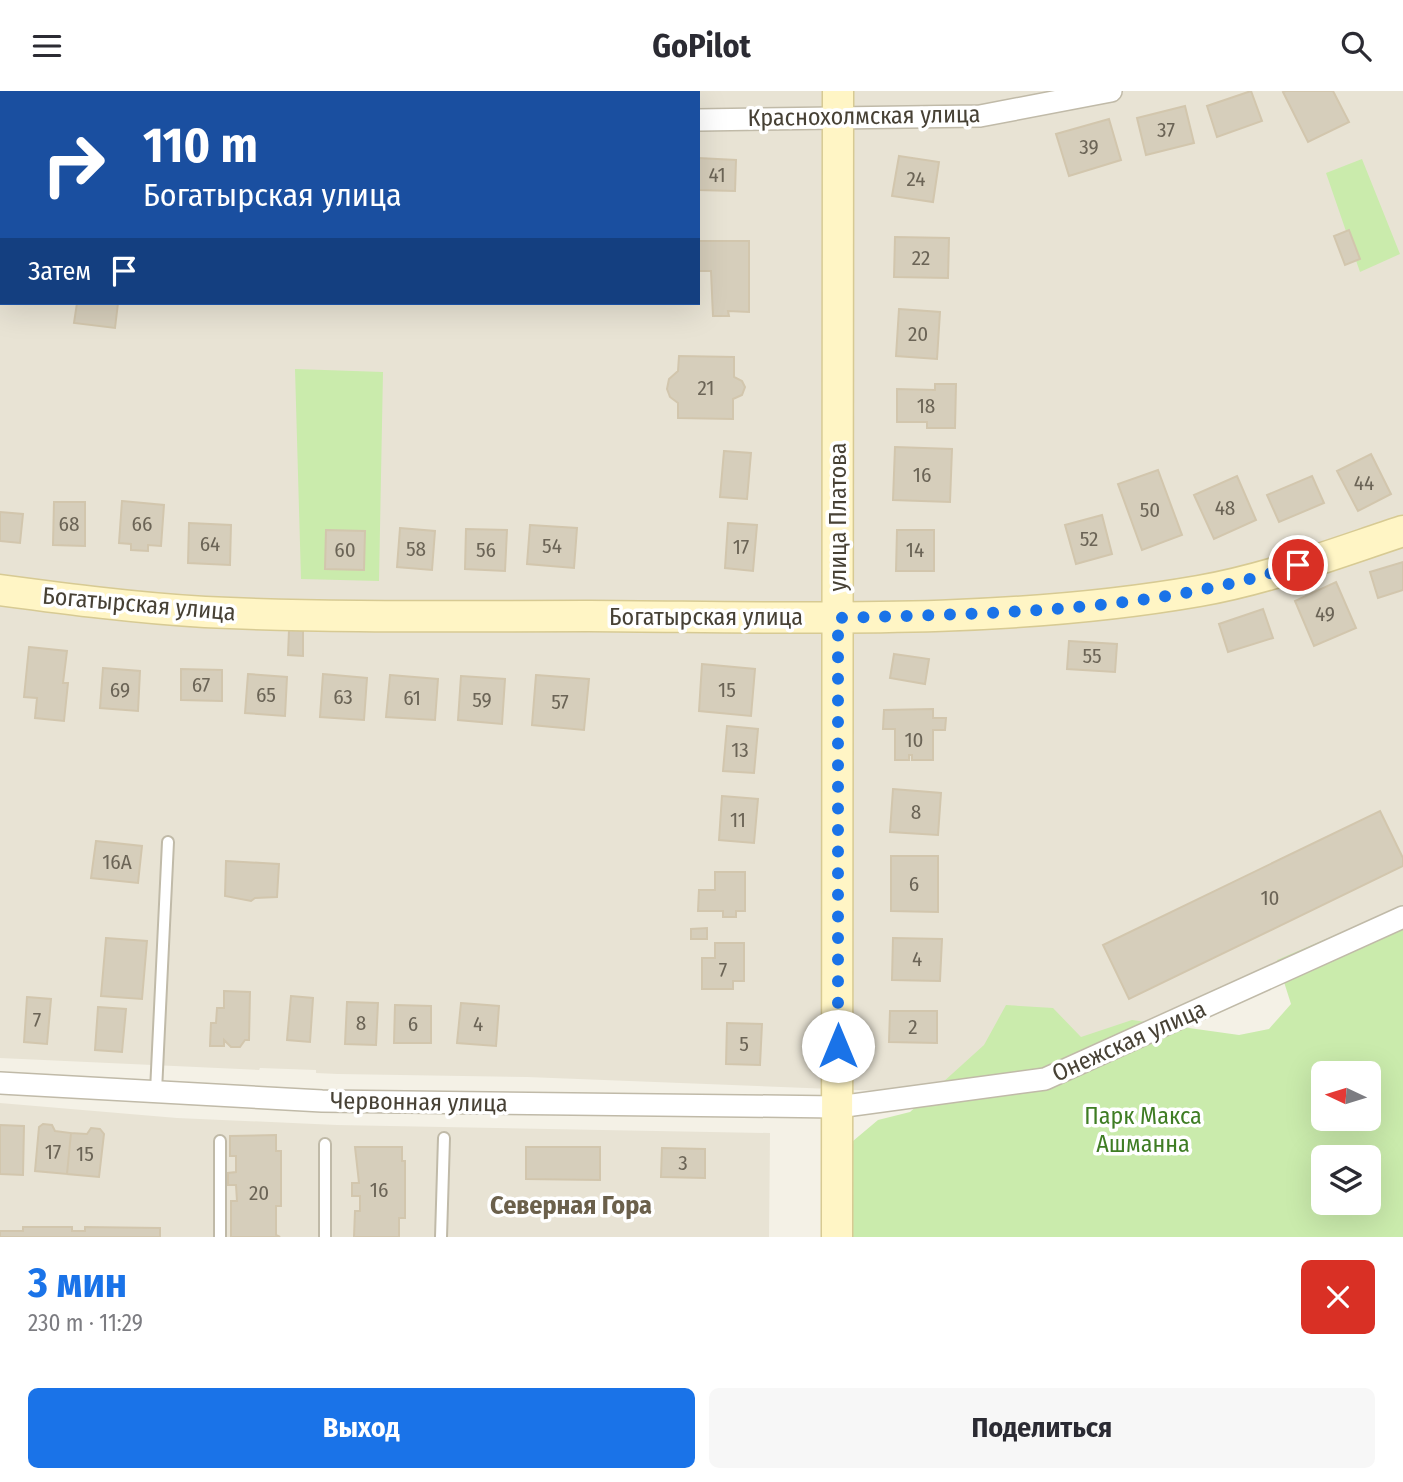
<!DOCTYPE html>
<html lang="ru">
<head>
<meta charset="utf-8">
<style>
  :root { --surface:#fff; --page:#f7f7f7; --text:#2b2b33; --muted:#7c7c81; --accent:#1a73e8 }
  body { margin:0; font-family:"Fira Sans Condensed",sans-serif; background:var(--page); color:var(--text); height:100vh; display:flex; flex-direction:column; font-size:26px; white-space:nowrap }
  * { box-sizing:border-box; margin:0 }
  p { font-size:23px; color:var(--muted) }
  .icon { flex:none; width:38px; height:38px; fill:none; stroke:currentColor; stroke-width:2; stroke-linecap:round; stroke-linejoin:round }
  .map { position:relative; height:1146px; overflow:hidden }
  .side { display:flex; flex-direction:column; background:var(--surface); flex:1 }
  .side>* { flex:none }
  .banner { position:absolute; left:0px; top:0px; width:700px; height:214px; box-shadow:0 7px 28px #0002; background:#1a4fa0; color:#fff; overflow:hidden }
  .needle { width:46px; rotate:274deg }
  .controls { position:absolute; left:1311px; top:970px; display:grid; gap:14px }
  .controls a { display:grid; place-items:center; width:70px; height:70px; border-radius:10px; background:var(--surface); box-shadow:0 7px 28px #0002; font-size:35px }
  .pin { position:absolute; display:grid; place-items:center; width:60px; height:60px; color:#fff; margin:-30px; border:4px solid #fff; border-radius:50%; box-shadow:0 2px 7px #0007 }
  .me { position:absolute; width:77px; margin:-38px; rotate:0deg; stroke-linejoin:round; filter:drop-shadow(0 0 5px #0008) }
  .turn { display:flex; align-items:center; gap:24px; height:147px; padding:0 28px; font-size:32px }
  .turn .icon { width:91px; height:91px; stroke-width:2.5 }
  .turn b { display:block; font-size:49px; line-height:60px }
  .then { display:flex; align-items:center; height:66px; padding:0 28px; background:#0003; gap:14px; font-size:26px }
  .round { display:grid; place-items:center; flex:none; width:74px; height:74px; border-radius:10px; background:var(--page) }
  .headline { display:flex; align-items:center; justify-content:space-between; height:119px; padding:0 28px }
  h1 { font-size:42px; font-weight:700; line-height:52px; color:var(--accent) }
  .action { display:flex; gap:14px; margin-top:auto; padding:14px 28px }
  .action a { flex:1; height:80px; border-radius:10px; background:var(--accent); color:#fff; font-size:28px; font-weight:700; line-height:80px; text-align:center }
  .action a+a { background:var(--page); color:var(--text) }
  header { display:flex; justify-content:space-between; align-items:center; height:91px; padding:0 28px; background:var(--surface); font-size:32px; font-weight:700 }
  .map>svg:first-child { display:block }
  .residential { fill:#e8e3d4; fill-rule:evenodd }
  .green { fill:#caebac; fill-rule:evenodd }
  .building { fill:#d6cebb; stroke:#d2c6ad; stroke-width:2 }
  .lines { fill:none; stroke-linecap:round; stroke-linejoin:round }
  .lane-casing { stroke:#c0baa8; stroke-width:14 }
  .street-casing { stroke:#c0baa8; stroke-width:24 }
  .secondary-casing { stroke:#d7ca93; stroke-width:33 }
  .lane { stroke:#fff; stroke-width:10 }
  .street { stroke:#fff; stroke-width:21 }
  .secondary { stroke:#fff5c5; stroke-width:30 }
  .route { stroke:#1a73e8; stroke-width:12; stroke-dasharray:0 21.6 }
  .labels { text-anchor:middle; dominant-baseline:central; stroke-width:7; stroke-linejoin:round; paint-order:stroke }
  .number-label { font-size:21px; fill:#6b6456 }
  .street-label { font-size:24px; fill:#474135; stroke:#fff }
  .park-label { font-size:24px; fill:#3f7d24; stroke:#fff }
  .neighbourhood-label { font-size:26px; font-weight:bold; fill:#6b604b; stroke:#fff }
</style>
</head>
<body>
<header><svg class="icon" aria-label="menu" viewBox="0 0 24 24"><path d="M4 6h16M4 12h16M4 18h16"/></svg>GoPilot<svg class="icon" aria-label="search" viewBox="0 0 24 24"><circle cx="10" cy="10" r="6"/><path d="M15 15l6 6"/></svg></header>
<div class="map">
<svg width="1403" height="1146" viewBox="0 0 1403 1146">
  <rect width="100%" height="100%" fill="#f4f1e6"/>
  <!-- residential -->
  <path class="residential" d="M0,0H1403V837L1037,1006L527,986L338,983L316,982V979L260,977L259,979L0,967ZM2,2H698V212H2Z
    M0,1012L177,1027L337,1034L770,1042L769,1146H0Z"/>
  <!-- green -->
  <path class="green" d="M1362,68L1400,163L1360,181L1326,82Z
    M295,278L383,281L379,490L301,488Z
    M1403,815V1146H853V1050L878,1029L910,1021L984,954L1006,914L1053,917L1081,946L1132,929L1239,944L1269,938L1291,913L1277,869ZM1323,982H1368V1027H1323ZM1323,1066H1368V1111H1323Z"/>
  <!-- building -->
  <path class="building" d="M1251,0L1262,30L1217,46L1207,15Z
    M1286,0H1333L1349,31L1308,51L1283,1Z
    M1185,15L1194,52L1146,64L1137,27Z
    M1109,28L1121,69L1069,85L1056,43Z
    M899,65L939,71L933,111L892,105Z
    M698,67L736,69L735,100L698,99Z
    M1349,139L1360,168L1345,174L1334,145Z
    M895,146L949,147L948,187L894,186Z
    M698,150H749V221L728,220L729,225H713L711,180H698Z
    M77,212H118L115,237L74,232Z
    M899,218L940,221L937,268L896,265Z
    M679,265L734,266V286L742,290L745,296L742,304L733,308V328L678,327V312L670,306L667,298L669,288L678,280Z
    M935,293H956L955,337H927V331H897V298L935,299Z
    M895,356L952,358L950,411L893,409Z
    M724,360L751,362L747,408L720,406Z
    M1371,363L1391,403L1358,420L1337,380Z
    M1158,379L1182,444L1142,459L1118,393Z
    M1237,385L1256,429L1214,448L1194,404Z
    M1312,385L1324,412L1279,431L1267,404Z
    M122,410L164,414L161,455L148,454V460L131,459V453L119,452Z
    M54,411H85V455L53,454Z
    M0,421L23,423L20,452L0,450Z
    M1102,424L1112,463L1076,473L1065,434Z
    M189,432L231,434L230,474L188,472Z
    M728,432L757,434L753,480L725,477Z
    M530,434L577,437L574,477L527,473Z
    M400,437L435,440L432,479L397,476Z
    M466,438L507,439L505,480L465,478Z
    M326,439L365,440L364,479L325,478Z
    M897,439H934V480H896Z
    M1403,471V499L1378,507L1370,481Z
    M1336,491L1356,537L1314,555L1295,510Z
    M1263,518L1273,547L1228,561L1219,533Z
    M289,539L303,540V565L288,564Z
    M1069,550L1117,553L1115,581L1067,578Z
    M29,556L67,560L63,592H68L64,630L35,627L37,607L24,606Z
    M894,563L929,568L925,593L890,587Z
    M702,573L755,578L751,625L699,620Z
    M103,577L140,580L138,620L100,617Z
    M181,578L222,579V610L181,609Z
    M248,583L287,586L285,625L245,622Z
    M323,583L367,587L364,629L320,626Z
    M390,584L438,588L435,629L386,626Z
    M536,584L589,588L584,639L532,634Z
    M461,585L505,588L502,633L458,629Z
    M933,618V627H946L945,639H933V669H912V664H909V669H895V638H883L884,619Z
    M727,635L758,638L754,682L723,680Z
    M893,698L941,702L938,744L890,741Z
    M722,705L758,708L754,752L719,749Z
    M1380,720L1403,767V775L1129,908L1103,854Z
    M96,750L142,755L138,792L91,787Z
    M891,765H938V821L891,820Z
    M226,770L279,773L277,806L255,807L251,810L225,805Z
    M715,781H745V820H736V826H723V820H698L699,799H715Z
    M707,837V848H691V838Z
    M106,847L147,850L142,908L101,905Z
    M893,847L942,848L940,890L892,889Z
    M715,852H744V890H733V898H702V867H715Z
    M224,900L250,901L249,949H245L240,956H231L224,949V955H210L211,932H216L217,917H224Z
    M291,905L313,907L310,951L287,949Z
    M27,906L51,908L47,953L24,951Z
    M347,911L378,912L376,954L345,953Z
    M461,912L499,915L496,955L457,952Z
    M395,914L431,915V952H394Z
    M98,916L126,918L122,961L95,959Z
    M890,920H937V952L889,951Z
    M727,932L762,933L760,974L726,973Z
    M43,1033L52,1034L55,1040L71,1042L67,1083L35,1080L39,1036Z
    M0,1034L24,1035L23,1084L0,1083Z
    M91,1037L100,1038L104,1043L99,1086L67,1083L71,1042L87,1043Z
    M276,1044V1060H281V1115H276V1144L280,1146H231V1110H237L236,1094H228V1082L236,1081V1065H230V1045Z
    M355,1056H402V1070H405V1127H399V1146H354L355,1120H360V1105H352V1092H359Z
    M526,1056H600V1089L526,1088Z
    M662,1057L705,1058V1087L661,1086Z
    M23,1136H72V1140H85V1136L160,1137V1146H0V1140H23Z"/>
  <g class="lines">
    <!-- lane casing -->
    <g class="lane-casing">
      <path id="lane" d="M156,1000L168,751
        M325,1053V1146
        M220,1146V1050
        M441,1146L444,1047"/>
    </g>
    <!-- street casing -->
    <g class="street-casing">
      <path id="street" d="M13,0L29,2
        M698,29L980,25L1111,0
        M0,992L322,1010L838,1016L1045,988L1403,826"/>
    </g>
    <!-- secondary casing -->
    <g class="secondary-casing">
      <path id="secondary" d="M0,499C68,508 136,517 205,521C333,527 461,525 589,525C791,526 998,535 1199,500C1268,488 1336,462 1403,440
        M837,1146L838,0"/>
    </g>
    <!-- lane -->
    <use href="#lane" class="lane"/>
    <!-- street -->
    <use href="#street" class="street"/>
    <!-- secondary -->
    <use href="#secondary" class="secondary"/>
  </g>
  <g class="lines">
    <!-- route -->
    <path class="route" d="M838,955V527C992,522 1150,522 1298,474"/>
  </g>
  <g class="labels">
    <!-- number labels -->
    <g class="number-label">
      <text x="1166" y="39">37</text>
      <text x="1089" y="56">39</text>
      <text x="717" y="84">41</text>
      <text x="916" y="88">24</text>
      <text x="921" y="167">22</text>
      <text x="918" y="243">20</text>
      <text x="706" y="297">21</text>
      <text x="926" y="315">18</text>
      <text x="922" y="384">16</text>
      <text x="1364" y="392">44</text>
      <text x="1225" y="417">48</text>
      <text x="1150" y="419">50</text>
      <text x="69" y="433">68</text>
      <text x="142" y="433">66</text>
      <text x="1089" y="448">52</text>
      <text x="210" y="453">64</text>
      <text x="552" y="455">54</text>
      <text x="741" y="456">17</text>
      <text x="416" y="458">58</text>
      <text x="345" y="459">60</text>
      <text x="486" y="459">56</text>
      <text x="915" y="459">14</text>
      <text x="1325" y="523">49</text>
      <text x="1092" y="565">55</text>
      <text x="201" y="594">67</text>
      <text x="120" y="599">69</text>
      <text x="727" y="599">15</text>
      <text x="266" y="604">65</text>
      <text x="343" y="606">63</text>
      <text x="412" y="607">61</text>
      <text x="482" y="609">59</text>
      <text x="560" y="611">57</text>
      <text x="914" y="649">10</text>
      <text x="740" y="659">13</text>
      <text x="916" y="721">8</text>
      <text x="738" y="729">11</text>
      <text x="117" y="771">16А</text>
      <text x="914" y="793">6</text>
      <text x="1270" y="807">10</text>
      <text x="917" y="868">4</text>
      <text x="723" y="879">7</text>
      <text x="37" y="929">7</text>
      <text x="361" y="932">8</text>
      <text x="413" y="933">6</text>
      <text x="478" y="933">4</text>
      <text x="913" y="936">2</text>
      <text x="744" y="953">5</text>
      <text x="53" y="1061">17</text>
      <text x="85" y="1063">15</text>
      <text x="683" y="1072">3</text>
      <text x="379" y="1099">16</text>
      <text x="259" y="1102">20</text>
    </g>
    <!-- street labels -->
    <g class="street-label">
      <text transform="translate(864 25) rotate(-1)">Краснохолмская улица</text>
      <text transform="translate(838 426) rotate(-90)">улица Платова</text>
      <text transform="translate(139 513) rotate(5)">Богатырская улица</text>
      <text x="706" y="526">Богатырская улица</text>
      <text transform="translate(1129 950) rotate(-24)">Онежская улица</text>
      <text transform="translate(419 1011) rotate(1)">Червонная улица</text>
    </g>
    <!-- park labels -->
    <g class="park-label">
      <text x="1143" y="1025">Парк Макса<tspan x="1143" dy="28">Ашманна</tspan></text>
    </g>
    <!-- neighbourhood labels -->
    <g class="neighbourhood-label">
      <text x="571" y="1114">Северная Гора</text>
    </g>
  </g>
</svg>
<div class="controls">
<a><svg class="needle" viewBox="-14 -14 28 28"><path d="M0-13l5 13h-10z" fill="#e53935"/><path d="M0 13l5-13h-10z" fill="#7c7c81"/></svg></a>
<a><svg class="icon" aria-label="layers" viewBox="0 0 24 24"><path d="M12 4l9 5-9 5-9-5zM3 14l9 5 9-5"/></svg></a>
</div>
<div class="pin" style="left:1298px;top:474px;background:#d93025"><svg class="icon" aria-label="arrive" viewBox="0 0 24 24"><path d="M6 21V4h12l-3 4 3 4H6"/></svg></div>
<svg class="me" style="left:838px;top:955px" viewBox="-20 -20 40 40"><circle r="19" fill="#fff"/><path d="M0-13L10 11 0 6-10 11z" fill="#1a73e8"/></svg>
<div class="banner">
<div class="turn"><svg class="icon" aria-label="right" viewBox="0 0 24 24"><path d="M7 20v-9h11M14 6l5 5-5 5"/></svg><div><b>110 m</b>Богатырская улица</div></div>
<div class="then">Затем<svg class="icon" aria-label="arrive" viewBox="0 0 24 24"><path d="M6 21V4h12l-3 4 3 4H6"/></svg></div>
</div>
</div>
<section class="side">
<div class="headline"><div><h1>3 мин</h1><p>230 m · 11:29</p></div><a class="round" style="background:#d93025;color:#fff"><svg class="icon" aria-label="close" viewBox="0 0 24 24"><path d="M6 6l12 12M18 6L6 18"/></svg></a></div>
<div class="action"><a>Выход</a><a>Поделиться</a></div>
</section>
</body>
</html>
